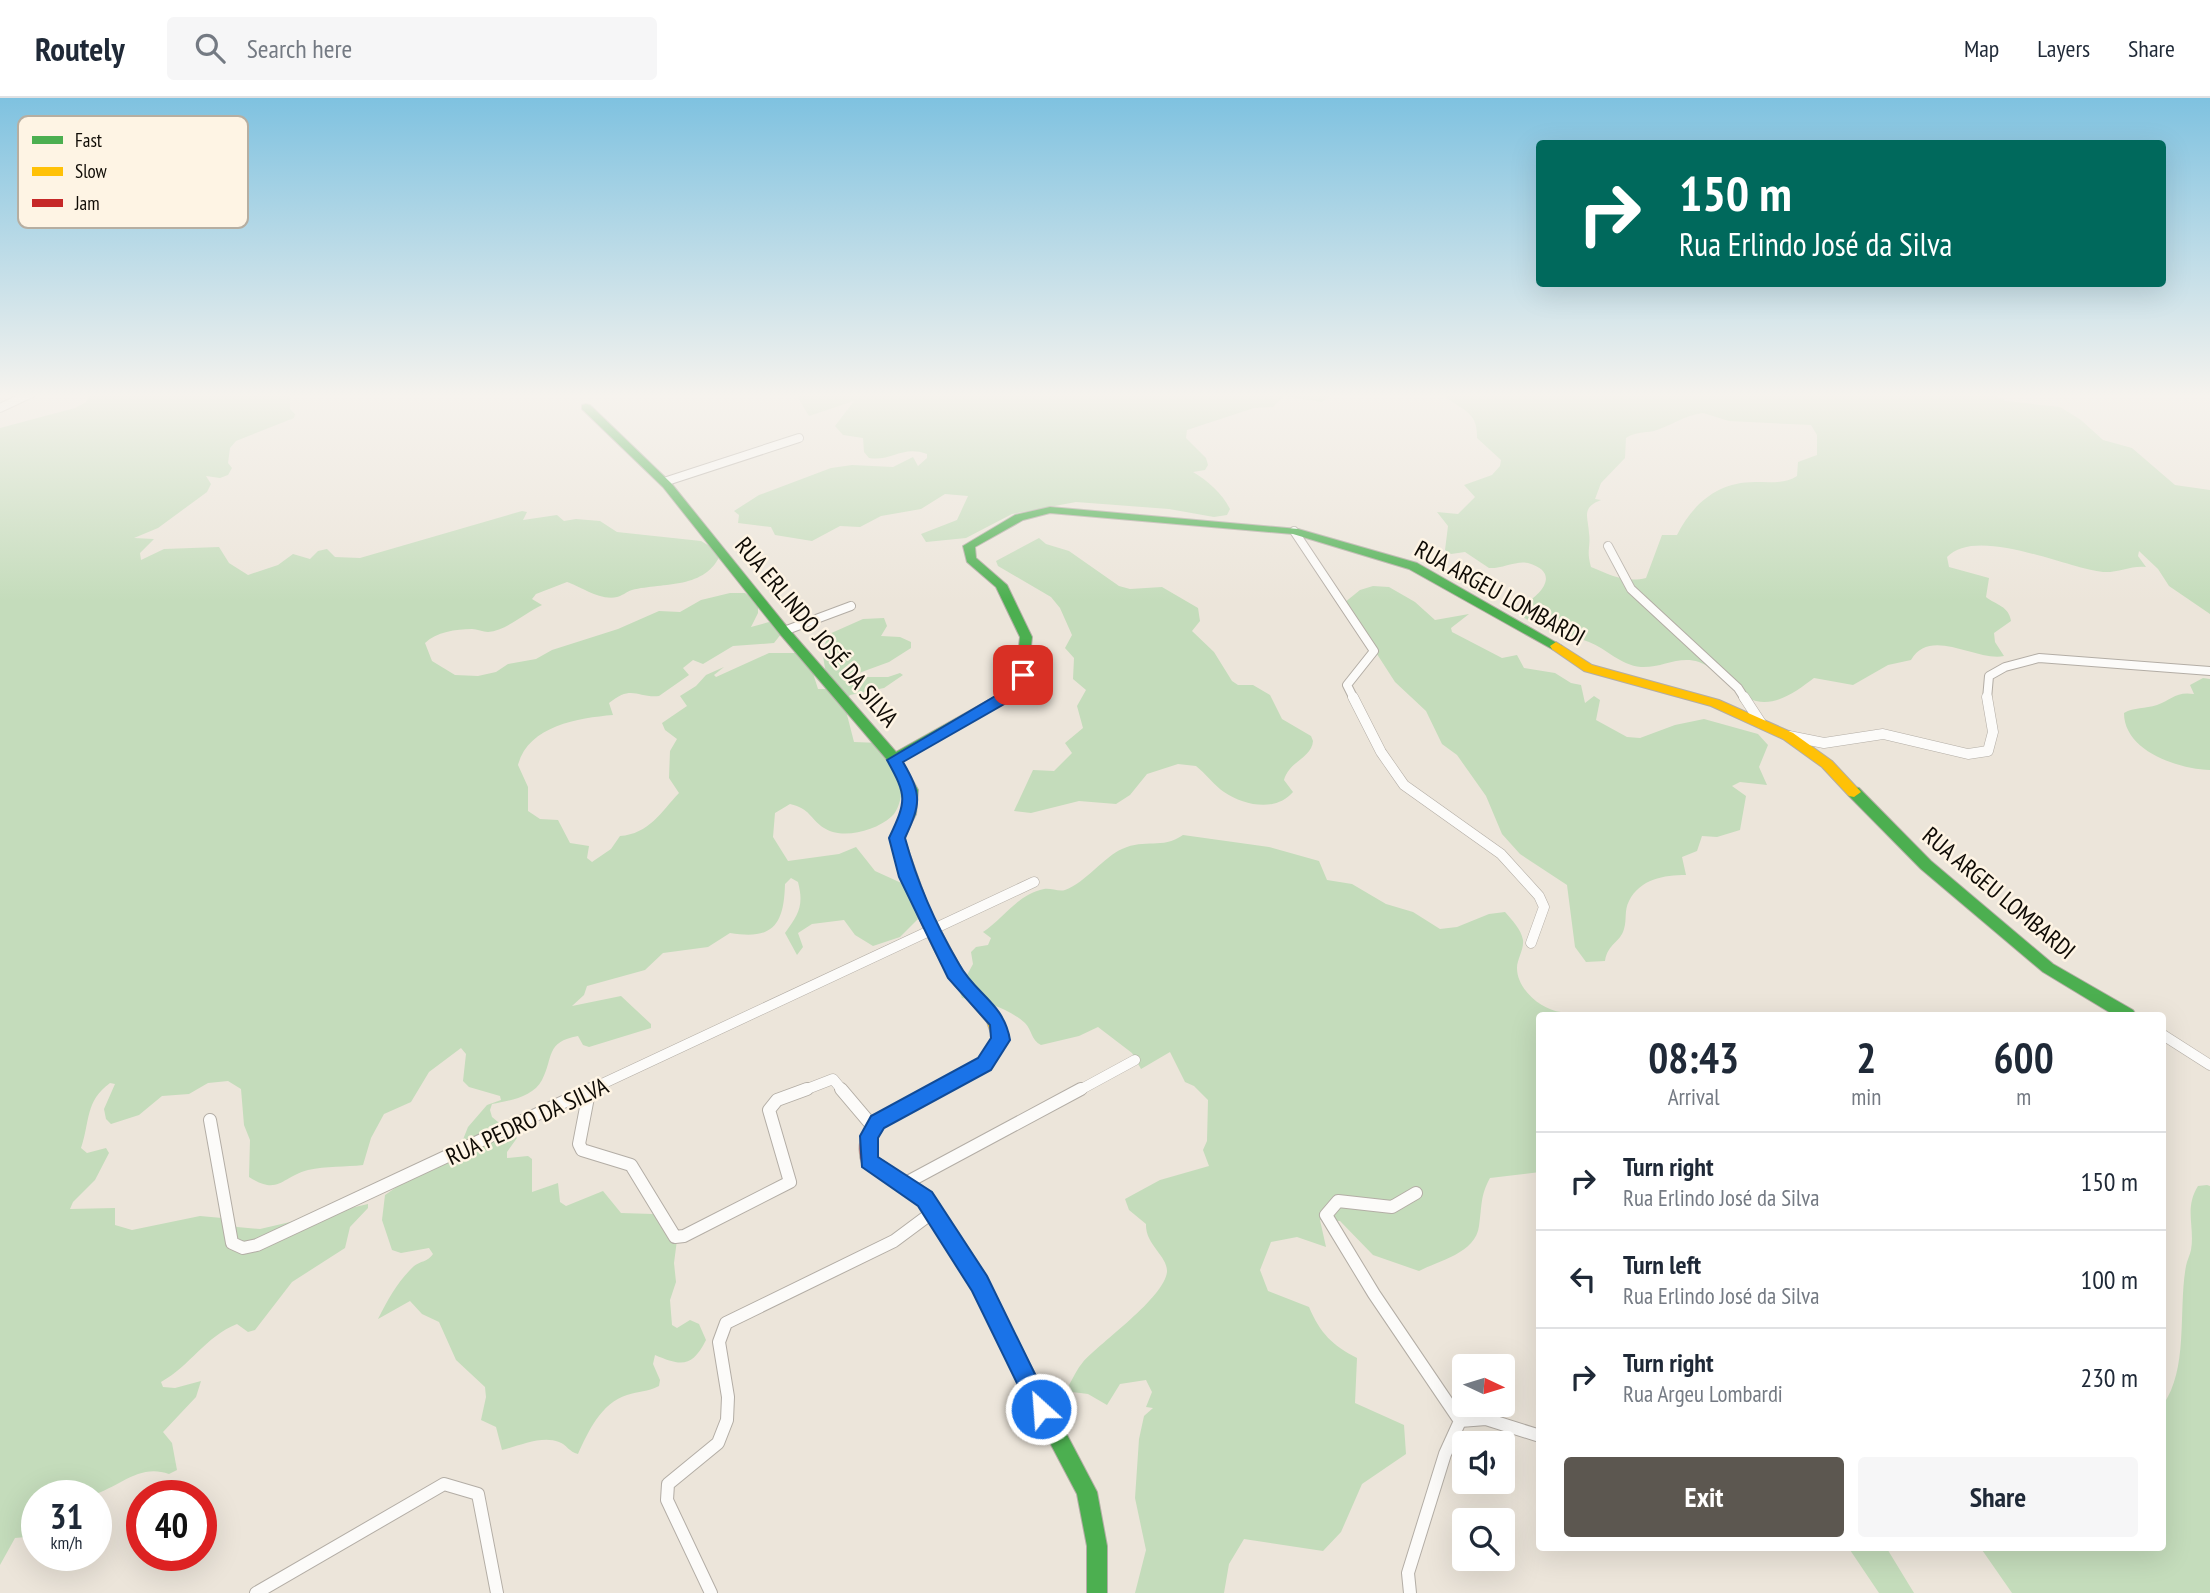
<!DOCTYPE html>
<html lang="en">
<head>
<meta charset="utf-8">
<style>
  :root { --surface:#fff; --page:#f6f6f7; --text:#1f2937; --muted:#747a83; --line:#e0e1e3; --accent:#5c5750 }
  body { margin:0; font-family:"PT Sans Narrow",sans-serif; background:var(--page); color:var(--text); height:100vh; display:flex; flex-direction:column; font-size:26px; white-space:nowrap }
  * { box-sizing:border-box; margin:0 }
  p { font-size:23px; color:var(--muted) }
  .icon { flex:none; width:38px; height:38px; fill:none; stroke:currentColor; stroke-width:2; stroke-linecap:round; stroke-linejoin:round }
  .map { position:relative; flex:1; overflow:hidden }
  .details { position:absolute; left:1536px; top:914px; width:630px; height:539px; display:flex; flex-direction:column; background:var(--surface); border-radius:7px; box-shadow:0 7px 28px #0002 }
  .details>* { flex:none }
  .top-card { position:absolute; left:1536px; top:42px; width:630px; height:147px; border-radius:7px; box-shadow:0 7px 28px #0002; background:#00695c; color:#fff; overflow:hidden }
  .needle { width:46px; rotate:94deg }
  .buttons { position:absolute; left:1452px; top:1256px; display:grid; gap:14px }
  .buttons a { display:grid; place-items:center; width:63px; height:63px; border-radius:7px; background:var(--surface); box-shadow:0 7px 28px #0002; font-size:35px }
  .speed { position:absolute; left:21px; top:1382px; display:flex; gap:14px; font-size:35px; font-weight:700; text-align:center }
  .speed>* { display:grid; place-content:center; width:91px; height:91px; border-radius:50%; background:var(--surface); box-shadow:0 7px 28px #0002; line-height:1 }
  .speed small { font-size:18px; font-weight:400 }
  .speed .limit { border:10px solid #d22; background:#fff; color:#111 }
  .pin { position:absolute; display:grid; place-items:center; width:60px; height:60px; color:#fff; margin:-30px; border-radius:14px; box-shadow:0 4px 10px #0006 }
  .me { position:absolute; width:77px; margin:-38px; rotate:334deg; stroke-linejoin:round; filter:drop-shadow(0 0 5px #0008) }
  .turn { display:flex; align-items:center; gap:24px; height:147px; padding:0 28px; font-size:32px }
  .turn .icon { width:91px; height:91px; stroke-width:2.5 }
  .turn b { display:block; font-size:49px; line-height:60px }
  .eta { display:flex; justify-content:space-evenly; align-items:center; height:119px; text-align:center }
  .eta b { font-size:42px; font-weight:600; line-height:49px }
  .button { display:flex; gap:14px; margin-top:auto; padding:14px 28px }
  .button a { flex:1; height:80px; border-radius:7px; background:var(--accent); color:#fff; font-size:28px; font-weight:600; line-height:80px; text-align:center }
  .button a+a { background:var(--page); color:var(--text) }
  ul { padding:0; list-style:none }
  li { display:flex; align-items:center; gap:21px; height:98px; padding:0 28px; border-top:2px solid var(--line) }
  li div { flex:1 }
  li b { display:block; font-size:26px }
  li em { font-style:normal }
  header { display:flex; align-items:center; gap:42px; box-sizing:border-box; height:98px; padding:0 35px; background:var(--surface); border-bottom:2px solid var(--line) }
  header strong { font-size:33px }
  nav { display:flex; gap:38px; margin-inline-start:auto; font-size:24px }
  .search { width:490px; height:63px; background:var(--page); display:flex; align-items:center; gap:18px; box-sizing:border-box; padding:0 24px; border-radius:7px; color:var(--muted); font-size:26px }
  .map>svg:first-child { display:block }
  .green { fill:#c4dcbb; fill-rule:evenodd }
  .lines { fill:none; stroke-linecap:round; stroke-linejoin:round }
  .street-far2-casing { stroke:#b3ada5; stroke-width:10 }
  .street-far1-casing { stroke:#b3ada5; stroke-width:11 }
  .street-casing { stroke:#b3ada5; stroke-width:14 }
  .fast-casing { stroke:#b3ada5; stroke-width:2 }
  .slow-casing { stroke:#b3ada5; stroke-width:2 }
  .jam-casing { stroke:#b3ada5; stroke-width:2 }
  .street-far2 { stroke:#fcfbf9; stroke-width:8 }
  .street-far1 { stroke:#fcfbf9; stroke-width:10 }
  .street { stroke:#fcfbf9; stroke-width:12 }
  .fast { fill:#4caf50; fill-rule:evenodd }
  .slow { fill:#ffc107; fill-rule:evenodd }
  .jam { fill:#c62828; fill-rule:evenodd }
  .route { fill:#1a73e8; stroke:#114b97; stroke-width:2 }
  .labels { text-anchor:middle; dominant-baseline:central; stroke-width:5; stroke-linejoin:round; paint-order:stroke }
  .street-label { font-size:24px; fill:#0f0b05; stroke:#fef4e4 }
  .key { fill:#fef4e4; stroke:#b6aea1; stroke-width:2 }
  .key-label { font-size:19px; fill:#0f0b05 }
</style>
</head>
<body>
<header>
<strong>Routely</strong>
<div class="search"><svg class="icon" aria-label="search" viewBox="0 0 24 24"><circle cx="10" cy="10" r="6"/><path d="M15 15l6 6"/></svg>Search here</div>
<nav><a>Map</a><a>Layers</a><a>Share</a></nav>
</header>
<div class="map">
<svg width="2210" height="1495" viewBox="0 0 2210 1495">
  <rect width="100%" height="100%" fill="#ece5da"/>
  <!-- green -->
  <path class="green" d="M89,295L290,297V311L295,316L294,320L236,343L230,350L228,365L232,370L228,377L220,380L206,378L211,386L207,394L158,430L134,440L154,441L140,455L141,462L164,451L219,449L229,465L248,477L278,467L293,456L310,461L318,453L327,451L335,459L360,460L522,413L527,414L523,422L557,417L564,423L576,421L600,423L617,434L701,443L721,455C706,492 664,484 632,492C626,494 622,498 617,499C600,503 580,488 567,484L536,496L532,501L542,507C526,514 506,533 488,534C483,534 477,531 472,531C456,531 436,534 425,545L432,563L455,577L478,578L496,574L508,566L536,561L552,552L618,531L659,513L680,514L701,502L730,495H745L758,505V515L751,529L769,524L785,531L774,545L733,548L703,566L693,562L683,570L689,577L659,598C637,600 632,586 609,605L613,617C578,620 528,628 518,667L528,689V713L540,721L558,722L570,745L589,748L587,760L592,764L611,751L620,738C649,736 661,714 679,695L669,680L670,653L677,641L665,632L662,625L687,608L680,598L696,588L706,577L724,569L714,577L716,579L769,555H797L812,572L818,591H825L828,588L823,558L827,537L863,521L884,520L887,528L881,538L900,539L911,544V550L889,564L848,579H888L900,575L903,577L884,590L850,597L844,605L854,644L880,645L903,683C902,694 900,712 891,719C875,733 842,742 824,730C809,720 811,711 790,706L775,715L773,739L788,763L839,756L856,749L875,773L908,788L919,820L900,839L873,848L855,837L844,822L812,826L798,835L803,849L797,857L785,835C799,816 804,807 798,784L791,780L785,786C784,828 772,842 730,835L708,849L663,855L645,872L587,888L584,897L572,908L621,898L651,926V930L589,949L583,947L578,938C545,944 554,959 542,982C533,999 509,1003 492,1006L490,1012L492,1019L517,1040L507,1054V1060L528,1058L532,1061V1094L558,1085L560,1104L566,1108L603,1093L621,1115L653,1116L670,1126L677,1142L674,1165L676,1184L670,1202L672,1227L677,1230L690,1222L699,1226L706,1242C692,1270 681,1268 655,1257L653,1266L660,1282L659,1288C647,1294 639,1293 627,1297C601,1305 588,1334 578,1356C569,1354 567,1347 559,1344C542,1337 519,1348 502,1352L496,1329L481,1322L486,1299L485,1289L456,1262L439,1224L422,1216L410,1203L378,1221C388,1201 398,1183 414,1168C420,1163 428,1164 433,1156L429,1150L401,1155L392,1152L382,1122L385,1097L462,1044L468,1029L487,1007L501,1002L500,998L469,989L463,983L466,956L461,950L429,974L411,1004L384,1016L371,1040L363,1067C346,1069 326,1068 308,1072C281,1079 279,1098 249,1079L250,1042L244,1027L241,991L228,983L208,985L189,996L162,998L139,1017L111,1026L106,1021L104,1011L115,986L110,985C85,1003 90,1024 81,1050L87,1055L106,1050L109,1055L95,1082L73,1104L70,1111L115,1110V1127L132,1132L200,1118L222,1120L237,1129L260,1131L368,1106V1110L350,1129L345,1150L292,1184L255,1232L248,1234L237,1226C206,1238 190,1268 161,1284L163,1289L175,1290L201,1283L196,1299L163,1334L172,1345L177,1372L169,1376C139,1365 120,1389 92,1397C76,1402 53,1398 37,1398V1438L15,1440L0,1467V330L75,310L86,304Z
    M795,295H1334L1322,304L1284,298L1273,309L1254,310L1187,332L1186,340L1206,360L1208,367L1205,372L1193,374C1208,383 1222,395 1230,411L1227,417L1214,419L1169,411L1076,404L1012,416L966,440L926,444L921,436L957,422L968,398L945,396L921,411L881,418L860,429L840,428L812,443L775,437L771,429L738,425L739,417L734,413L759,397L831,370L852,367L893,369L913,359L918,368L927,360V356C902,347 891,364 869,360L864,354L863,340L843,337L835,328L854,303L809,318Z
    M1441,295H1989L2006,303L2060,309L2081,322L2103,342L2132,350L2175,387L2210,392V516L2169,488L2158,471L2139,453L2138,458L2146,469C2132,467 2118,475 2103,474C2068,471 1977,427 1947,459L1949,469L1989,480L1986,499C1996,507 2009,508 2011,523L1994,535L1995,544L2004,558C1977,564 1930,528 1911,562L1888,567L1853,587L1814,580C1798,592 1778,608 1756,603C1733,598 1721,572 1699,564C1679,557 1662,570 1641,569C1620,567 1607,551 1589,544C1565,535 1540,532 1520,517L1521,508C1539,499 1563,475 1528,465C1517,462 1501,471 1489,470L1465,454L1451,456L1445,452L1448,428L1437,414L1458,416L1475,399L1464,387L1492,377L1500,368L1501,362L1477,340C1478,311 1460,313 1441,295ZM1703,315L1729,323L1811,327L1817,337V357L1798,364L1797,378C1785,386 1769,384 1755,384C1717,384 1693,406 1677,437H1662L1646,480C1626,485 1610,477 1591,469C1586,451 1591,450 1589,435C1588,418 1581,410 1601,402L1595,401L1601,385L1625,360L1626,340C1635,334 1643,335 1654,333C1671,328 1684,317 1703,315Z
    M1039,440L1046,446L1069,453L1119,488L1130,491L1162,489L1198,510L1200,523L1192,533L1214,554L1232,583L1238,587H1253L1270,597L1282,621L1311,638L1313,643C1312,660 1289,663 1284,682L1293,694C1276,714 1245,708 1224,694C1216,689 1205,675 1196,668L1178,666L1147,676L1130,697L1116,706L1079,703L1031,715L1014,713L1033,672L1054,673L1072,655L1065,645L1083,630L1077,608L1086,592L1073,581L1074,560L1065,550L1072,537L1060,510L1051,499L998,468L996,463Z
    M1373,488L1389,489L1415,504L1435,522L1469,516L1451,530L1452,534L1502,560L1517,557L1524,570L1555,575L1571,585L1581,587L1585,605L1594,598L1600,602L1596,622L1627,639L1640,640L1675,627L1704,621L1758,636L1768,647L1759,669L1767,687L1740,684L1732,688L1746,698L1740,732L1717,739L1702,738L1697,753L1682,759L1686,777C1664,777 1640,781 1629,803C1624,812 1627,822 1624,831C1620,845 1608,845 1605,863L1586,864L1575,849L1567,787L1520,756L1502,736L1486,698L1457,657L1442,646L1426,613L1395,584L1344,505L1360,492Z
    M2203,580L2210,581V672C2178,671 2124,653 2124,615C2134,609 2145,611 2157,607C2171,602 2176,593 2194,596L2190,587Z
    M1183,737L1269,749L1319,763L1327,782L1352,786L1386,806L1413,814L1440,831L1457,829L1489,816L1505,814C1512,822 1521,831 1523,842C1524,852 1517,861 1517,870C1517,892 1542,912 1561,914L1559,917H1540V1074L1490,1080C1480,1098 1482,1109 1479,1128C1476,1155 1438,1163 1419,1173L1373,1157L1340,1123L1320,1122L1326,1149L1297,1139L1271,1144L1260,1172L1268,1193L1309,1209C1320,1235 1332,1247 1357,1260L1355,1305L1404,1327L1406,1356L1362,1386L1341,1434L1323,1453L1244,1441L1229,1466L1224,1495H1135L1146,1452L1135,1400L1139,1341L1144,1318L1153,1310L1146,1309L1152,1294L1146,1282L1120,1286L1107,1307L1088,1296L1072,1294L1069,1287C1073,1280 1077,1271 1083,1264C1101,1244 1164,1200 1167,1174C1168,1158 1145,1147 1146,1126L1129,1112L1125,1101L1160,1082L1209,1068L1203,1052L1207,1043L1208,1002L1194,988L1185,984L1170,954L1141,971L1132,955L1098,929L1079,938L1041,947C1031,942 1032,932 1025,925C1007,909 985,904 962,900L959,892L973,866L971,854L976,849L988,847L991,840L983,834C1004,820 1018,796 1044,791C1051,790 1059,794 1065,792C1085,785 1105,758 1122,751C1146,740 1161,752 1183,737Z
    M2207,1087L2210,1088V1495H2012L1980,1449H2163V1307C2189,1270 2178,1211 2186,1168C2187,1162 2190,1157 2191,1152C2195,1129 2184,1110 2198,1088Z
    M1848,1449H1886L1914,1495H1879Z"/>
  <g class="lines">
    <!-- street-far2 casing -->
    <g class="street-far2-casing">
      <path id="street-far2" d="M0,310L32,295
        M664,384L799,340
        M1294,433L1374,553L1347,587L1354,601
        M1608,448L1631,491L1738,590L1745,601
        M784,533L851,508
        M1987,601L1989,578L2005,569L2039,560L2210,573"/>
    </g>
    <!-- street-far1 casing -->
    <g class="street-far1-casing">
      <path id="street-far1" d="M1353,599L1381,654L1404,687L1501,756L1539,798L1544,809L1531,845
        M1744,599L1761,625
        M1789,638L1824,645L1883,636L1968,656L1988,653L1993,634L1987,599
        M2163,937L2210,967
        M587,993L1034,784
        M802,993L833,981L843,993
        M1078,993L1135,962"/>
    </g>
    <!-- street casing -->
    <g class="street-casing">
      <path id="street" d="M841,991L874,1030
        M589,994L579,1046L582,1052L631,1067L675,1139L684,1138L790,1084L769,1012L777,1002L807,991
        M210,1022L232,1145L243,1150L257,1147L591,991
        M904,1086L1081,991
        M1416,1095L1392,1109L1338,1103L1326,1117L1374,1196L1460,1323
        M1460,1323L1486,1321L1540,1338
        M256,1495L444,1386L478,1396L497,1495
        M711,1495L667,1402L668,1386L718,1345L727,1322L728,1299L719,1244L726,1225L894,1143L933,1114
        M1410,1495L1408,1475L1445,1356L1460,1323"/>
    </g>
    <!-- fast casing -->
    <g class="fast-casing">
      <path id="fast" d="M586,306L590,307L671,385L788,530L896,654L1003,594L1016,576L1020,539L996,489L967,464L963,448L1015,417L1050,409L1298,431L1417,465L1562,548L1556,552L1552,551L1409,471L1293,436L1050,415L1023,422L975,449L976,460L1007,487L1032,539L1028,577L1011,600L902,663L918,692L916,716L904,740L930,813L967,881L964,886L959,887L954,886C925,840 905,792 890,740L902,716L904,692L889,664L780,536L663,389L582,311V307Z
        M1854,689L1859,690L1931,763L2053,866L2133,912L2136,917H2114L2043,874L1921,771L1849,698L1847,694Z
        M1015,1249L1022,1251L1097,1394L1107,1448V1495H1087V1448L1077,1396L1008,1265L1006,1258L1008,1251Z"/>
    </g>
    <!-- slow casing -->
    <g class="slow-casing">
      <path id="slow" d="M1556,544L1592,567L1719,602L1793,635L1832,663L1861,694L1854,699L1849,698L1822,669L1783,641L1711,608L1584,573L1552,551L1550,548Z
        M959,875L964,876L999,915L1009,942L990,971L884,1029L880,1036L874,1039L868,1036L866,1031L872,1019L978,961L993,941L987,924L954,886L951,881L954,876Z"/>
    </g>
    <!-- jam casing -->
    <g class="jam-casing">
      <path id="jam" d="M874,1023L880,1026L882,1031L877,1040V1059L931,1095L985,1180L1022,1251L1024,1258L1022,1265L1015,1267L1008,1265L973,1192L919,1107L863,1069C857,1054 858,1030 874,1023Z"/>
    </g>
    <!-- street-far2 -->
    <use href="#street-far2" class="street-far2"/>
    <!-- street-far1 -->
    <use href="#street-far1" class="street-far1"/>
    <!-- street -->
    <use href="#street" class="street"/>
    <!-- fast -->
    <use href="#fast" class="fast"/>
    <!-- slow -->
    <use href="#slow" class="slow"/>
    <!-- jam -->
    <use href="#jam" class="jam"/>
  </g>
  <!-- sky -->
  <linearGradient id="sky" x2="0" y2="1"><stop stop-color="#7fc2e0"/><stop offset="0.59" stop-color="#f6f3ee"/><stop offset="1" stop-color="#f6f3ee" stop-opacity="0"/></linearGradient>
  <rect width="2210" height="504" fill="url(#sky)"/>
  <!-- route -->
  <path class="route" d="M1023,572L1030,577L1013,601L903,664C922,697 921,705 905,740C917,784 936,827 959,866C975,896 1004,905 1010,942L991,972L884,1030L878,1040V1059L932,1094L987,1178L1052,1311L1048,1318L1041,1322L1033,1318L972,1193L918,1108L862,1069L860,1038L871,1018L978,960L991,940L990,927L948,880L899,779L889,740C907,702 907,698 887,662L1002,594L1018,574Z"/>
  <g class="labels">
    <!-- street labels -->
    <g class="street-label">
      <text transform="translate(1500 495) rotate(29)">RUA ARGEU LOMBARDI</text>
      <text transform="translate(817 534) rotate(50)">RUA ERLINDO JOSÉ DA SILVA</text>
      <text transform="translate(1999 795) rotate(40)">RUA ARGEU LOMBARDI</text>
      <text transform="translate(527 1023) rotate(-25)">RUA PEDRO DA SILVA</text>
    </g>
  </g>
  <!-- legend -->
  <rect x="18" y="18" width="230" height="112" rx="10" class="key"/>
  <rect x="32" y="38" width="31" height="8" fill="#4caf50"/>
  <rect x="32" y="69" width="31" height="9" fill="#ffc107"/>
  <rect x="32" y="101" width="31" height="8" fill="#c62828"/>
  <g class="key-label">
    <text x="75" y="49">Fast</text>
    <text x="75" y="80">Slow</text>
    <text x="75" y="112">Jam</text>
  </g>
</svg>
<div class="buttons">
<a><svg class="needle" viewBox="-14 -14 28 28"><path d="M0-13l5 13h-10z" fill="#e53935"/><path d="M0 13l5-13h-10z" fill="#747a83"/></svg></a>
<a><svg class="icon" aria-label="sound" viewBox="0 0 24 24"><path d="M4 9h4l5-4v14l-5-4H4zM17 9q2 3 0 6"/></svg></a>
<a><svg class="icon" aria-label="search" viewBox="0 0 24 24"><circle cx="10" cy="10" r="6"/><path d="M15 15l6 6"/></svg></a>
</div>
<div class="speed"><div>31<small>km/h</small></div><div class="limit">40</div></div>
<div class="pin" style="left:1023px;top:577px;background:#d93025"><svg class="icon" aria-label="arrive" viewBox="0 0 24 24"><path d="M6 21V4h12l-3 4 3 4H6"/></svg></div>
<svg class="me" style="left:1041px;top:1311px" viewBox="-20 -20 40 40"><circle r="17" fill="#1a73e8" stroke="#fff" stroke-width="3"/><path d="M0-11L8 9 0 5-8 9z" fill="#fff"/></svg>
<div class="top-card">
<div class="turn"><svg class="icon" aria-label="right" viewBox="0 0 24 24"><path d="M7 20v-9h11M14 6l5 5-5 5"/></svg><div><b>150 m</b>Rua Erlindo José da Silva</div></div>
</div>
<section class="details">
<div class="eta">
<div><b>08:43</b><p>Arrival</p></div>
<div><b>2</b><p>min</p></div>
<div><b>600</b><p>m</p></div>
</div>
<ul>
<li><svg class="icon" aria-label="right" viewBox="0 0 24 24"><path d="M7 20v-9h11M14 6l5 5-5 5"/></svg><div><b>Turn right</b><p>Rua Erlindo José da Silva</p></div><em>150 m</em></li>
<li><svg class="icon" aria-label="left" viewBox="0 0 24 24"><path d="M17 20v-9H6M10 6l-5 5 5 5"/></svg><div><b>Turn left</b><p>Rua Erlindo José da Silva</p></div><em>100 m</em></li>
<li><svg class="icon" aria-label="right" viewBox="0 0 24 24"><path d="M7 20v-9h11M14 6l5 5-5 5"/></svg><div><b>Turn right</b><p>Rua Argeu Lombardi</p></div><em>230 m</em></li>
</ul>
<div class="button"><a>Exit</a><a>Share</a></div>
</section>
</div>
</body>
</html>
